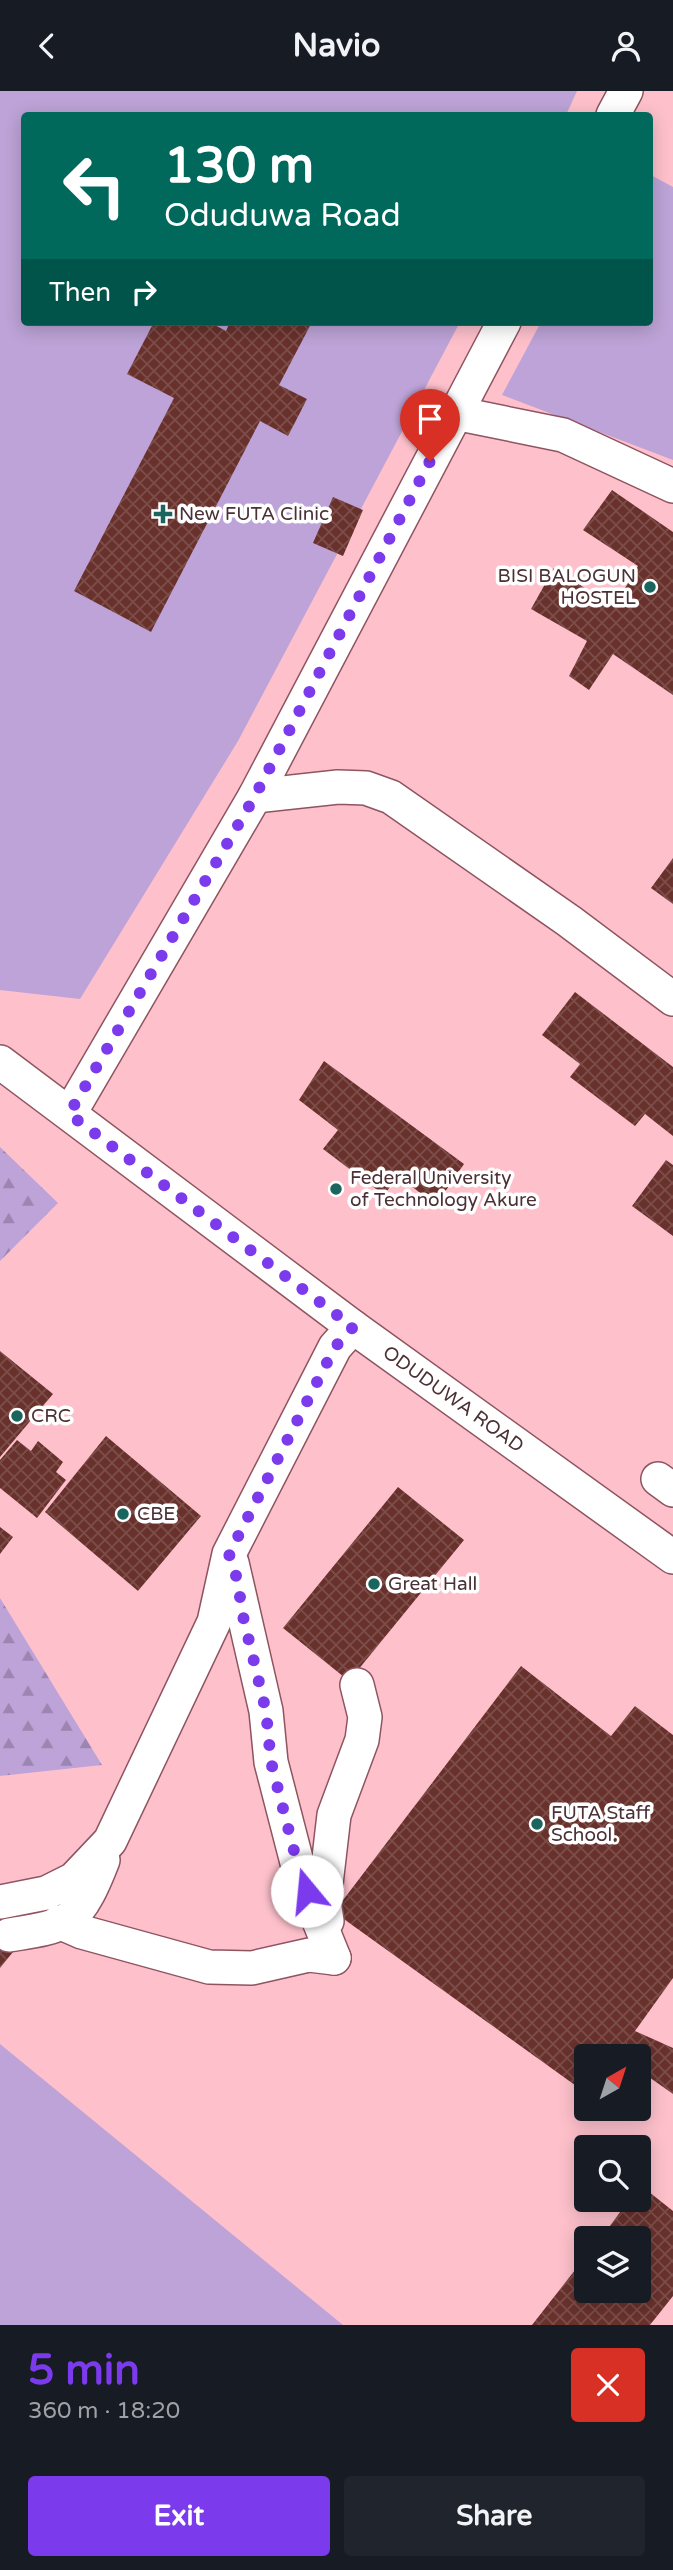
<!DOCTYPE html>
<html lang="en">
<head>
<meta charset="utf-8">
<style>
  :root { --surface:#171b24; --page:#20242c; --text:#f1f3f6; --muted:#9ea1a6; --accent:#7c3aed }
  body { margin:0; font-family:"Varela Round",sans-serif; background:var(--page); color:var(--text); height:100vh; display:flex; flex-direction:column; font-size:26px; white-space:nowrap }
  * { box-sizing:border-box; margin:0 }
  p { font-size:23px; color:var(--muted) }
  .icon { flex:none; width:38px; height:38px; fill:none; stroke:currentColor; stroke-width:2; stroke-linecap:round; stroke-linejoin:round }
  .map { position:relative; height:2234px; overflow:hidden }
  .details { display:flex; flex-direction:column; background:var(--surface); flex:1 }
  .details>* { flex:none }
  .guide { position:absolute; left:21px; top:21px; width:632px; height:214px; border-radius:7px; box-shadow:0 4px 18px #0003; background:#00695c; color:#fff; overflow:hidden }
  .needle { width:46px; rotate:39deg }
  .controls { position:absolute; left:574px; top:1953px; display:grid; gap:14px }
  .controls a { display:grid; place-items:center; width:77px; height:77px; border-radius:7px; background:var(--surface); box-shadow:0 4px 18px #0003; font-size:35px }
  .pin { position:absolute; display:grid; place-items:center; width:60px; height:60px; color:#fff; margin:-72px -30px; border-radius:50% 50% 50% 0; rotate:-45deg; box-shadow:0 0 7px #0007 }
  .pin .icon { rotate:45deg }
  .me { position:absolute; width:77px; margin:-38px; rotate:343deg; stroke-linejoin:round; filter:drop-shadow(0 0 5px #0008) }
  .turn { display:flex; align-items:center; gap:24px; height:147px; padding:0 28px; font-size:32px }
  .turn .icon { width:91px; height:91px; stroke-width:2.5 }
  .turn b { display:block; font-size:49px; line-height:60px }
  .then { display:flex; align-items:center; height:66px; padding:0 28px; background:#0003; gap:14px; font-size:26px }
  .round { display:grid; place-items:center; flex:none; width:74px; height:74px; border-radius:7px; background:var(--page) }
  .headline { display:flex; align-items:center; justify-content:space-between; height:119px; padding:0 28px }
  h1 { font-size:42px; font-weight:800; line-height:52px; color:var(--accent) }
  .primary-button { display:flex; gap:14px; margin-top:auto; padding:14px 28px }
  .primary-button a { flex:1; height:80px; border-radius:7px; background:var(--accent); color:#fff; font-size:28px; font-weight:800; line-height:80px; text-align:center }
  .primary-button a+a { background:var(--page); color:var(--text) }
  header { display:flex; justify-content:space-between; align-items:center; height:91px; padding:0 28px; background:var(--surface); font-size:32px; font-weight:800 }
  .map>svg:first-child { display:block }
  .built { fill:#fec1cc; fill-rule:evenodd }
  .grass { fill:#bda3d7 }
  .forest { fill:url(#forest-firs) }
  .building { fill:url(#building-cross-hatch) }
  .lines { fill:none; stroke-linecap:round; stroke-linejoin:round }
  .street-casing { stroke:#8e5460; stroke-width:36 }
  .street { stroke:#fff; stroke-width:33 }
  .route { stroke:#7c3aed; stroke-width:12; stroke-dasharray:0 21.6 }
  .poi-dot { fill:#1a665f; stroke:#fff; stroke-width:2.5 }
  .labels { text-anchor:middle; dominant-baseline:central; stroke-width:7; stroke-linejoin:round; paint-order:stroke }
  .poi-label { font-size:19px; fill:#4b3136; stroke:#fff; text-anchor:start }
  .street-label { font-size:19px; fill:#4b3136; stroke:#fff }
</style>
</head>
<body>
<header><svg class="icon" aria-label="back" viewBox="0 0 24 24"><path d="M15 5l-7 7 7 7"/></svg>Navio<svg class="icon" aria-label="person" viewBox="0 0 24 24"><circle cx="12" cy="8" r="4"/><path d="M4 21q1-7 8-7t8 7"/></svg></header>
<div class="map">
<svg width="673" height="2234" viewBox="0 0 673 2234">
  <defs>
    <pattern id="forest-firs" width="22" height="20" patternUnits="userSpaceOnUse" patternTransform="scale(1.75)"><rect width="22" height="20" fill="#bda3d8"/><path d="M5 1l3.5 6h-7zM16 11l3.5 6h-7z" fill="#9c85b0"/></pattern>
    <pattern id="building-cross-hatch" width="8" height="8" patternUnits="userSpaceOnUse" patternTransform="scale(1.75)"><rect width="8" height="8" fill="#69312c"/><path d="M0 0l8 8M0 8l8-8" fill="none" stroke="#7c4e4a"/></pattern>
  </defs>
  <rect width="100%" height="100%" fill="#fcd2d9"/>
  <!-- built -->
  <path class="built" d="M0,0H673V2234H0ZM24,24H649V231H24ZM586,1965H639V2018H586ZM586,2056H639V2109H586ZM586,2147H639V2200H586Z"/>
  <!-- grass -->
  <path class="grass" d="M0,0H577L566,24H24V231H460L238,650L80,908L0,899Z
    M649,83L673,96V369L502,304L541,231H649Z
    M0,1953L343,2234H0Z"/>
  <!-- forest -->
  <path class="forest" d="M0,1056L58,1112L0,1170Z
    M0,1507L102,1674L0,1685Z"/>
  <!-- building -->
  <path class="building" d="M154,231H209L226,240L230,231H312L279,294L307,308L288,345L260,330L151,541L74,500L174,307L127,283Z
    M612,399L673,441V604L613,563L589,599L569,585L587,550L531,518L554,477L614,516L638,475L583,439Z
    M333,406L363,419L343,465L313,452Z
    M673,767V813L651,797Z
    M575,901L673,976V1045L645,1023L635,1035L570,986L580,973L542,944Z
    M324,970L464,1073L436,1114L398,1085L384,1104L323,1058L338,1039L299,1009Z
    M666,1069L673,1074V1145L632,1115Z
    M0,1260L53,1303L0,1366Z
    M106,1345L201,1425L138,1500L45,1421Z
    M17,1349L31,1360L38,1350L63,1371L56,1381L66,1389L37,1427L0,1397V1369Z
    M398,1396L464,1449L349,1590L283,1537Z
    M0,1436L13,1446L0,1463Z
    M521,1575L611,1645L635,1615L673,1644V1887L635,1940L673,1957V2003L639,1979V1965H619L628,1950L617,1965H586V2002L334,1821Z
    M0,1850L13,1861L0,1877Z
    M639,2093L673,2120V2205L650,2234H532L586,2165V2200H639V2147H601L629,2109H639Z"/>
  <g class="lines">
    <!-- street casing -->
    <g class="street-casing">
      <g id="street">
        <path d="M613,24L626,0"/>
        <path d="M455,322L563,344L673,395"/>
        <path d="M255,705L338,696L366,697L391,706L569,830L673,908"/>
        <path id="s1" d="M0,971L353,1236L673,1466"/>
        <path d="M70,1022L255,705L504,231"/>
        <path d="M658,1388L673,1399"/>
        <path d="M232,1472L266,1620L271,1671L300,1783L334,1867"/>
        <path d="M0,1811L46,1802L74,1788L110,1750L214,1531L229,1463L335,1256L353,1236"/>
        <path d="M327,1830L324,1810L334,1724L362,1649L365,1626L357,1594"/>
        <path d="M59,1831L82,1841L209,1876L252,1877L309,1864L334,1867"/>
        <path d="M9,1844C26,1841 51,1839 67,1829C84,1818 96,1787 103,1769"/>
      </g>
    </g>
    <!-- street -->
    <use href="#street" class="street"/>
  </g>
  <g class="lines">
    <!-- route -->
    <path class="route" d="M307,1800L300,1783L271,1671L266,1620L242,1521L238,1491L229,1463L335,1256L353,1236L69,1023L255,705L430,370"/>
  </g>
  <!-- markers -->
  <g class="poi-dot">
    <path d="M159.5 412.5h7v7h7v7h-7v7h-7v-7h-7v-7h7z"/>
    <circle cx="650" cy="496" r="7"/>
    <circle cx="336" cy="1098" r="7"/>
    <circle cx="17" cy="1325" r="7"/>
    <circle cx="123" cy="1423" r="7"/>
    <circle cx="374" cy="1493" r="7"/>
    <circle cx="537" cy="1733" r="7"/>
  </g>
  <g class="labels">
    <!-- poi labels -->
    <g class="poi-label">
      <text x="179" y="423">New FUTA Clinic</text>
      <text x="636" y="485" text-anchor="end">BISI BALOGUN<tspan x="636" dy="22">HOSTEL</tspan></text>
      <text x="350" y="1087">Federal University<tspan x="350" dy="22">of Technology Akure</tspan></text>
      <text x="31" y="1325">CRC</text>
      <text x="137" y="1423">CBE</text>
      <text x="388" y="1493">Great Hall</text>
      <text x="551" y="1722">FUTA Staff<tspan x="551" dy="22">School.</tspan></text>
    </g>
    <!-- street labels -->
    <g class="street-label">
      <text stroke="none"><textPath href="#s1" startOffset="565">ODUDUWA ROAD</textPath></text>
    </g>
  </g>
</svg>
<div class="controls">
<a><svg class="needle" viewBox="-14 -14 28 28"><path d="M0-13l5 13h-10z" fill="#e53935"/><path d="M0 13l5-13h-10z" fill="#9ea1a6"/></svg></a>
<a><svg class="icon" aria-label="search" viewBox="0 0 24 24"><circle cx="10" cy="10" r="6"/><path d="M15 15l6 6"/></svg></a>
<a><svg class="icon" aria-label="layers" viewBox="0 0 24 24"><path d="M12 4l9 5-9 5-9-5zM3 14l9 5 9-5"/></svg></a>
</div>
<div class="pin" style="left:430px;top:370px;background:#d93025"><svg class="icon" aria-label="arrive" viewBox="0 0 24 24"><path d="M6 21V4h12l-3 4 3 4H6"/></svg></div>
<svg class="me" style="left:307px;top:1800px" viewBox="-20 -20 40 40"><circle r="19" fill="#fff"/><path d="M0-13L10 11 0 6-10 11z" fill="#7c3aed"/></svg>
<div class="guide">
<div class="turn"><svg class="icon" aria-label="left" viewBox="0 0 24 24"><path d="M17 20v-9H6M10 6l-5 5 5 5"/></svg><div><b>130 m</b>Oduduwa Road</div></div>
<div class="then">Then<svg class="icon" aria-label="right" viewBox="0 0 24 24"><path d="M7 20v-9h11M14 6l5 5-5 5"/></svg></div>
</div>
</div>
<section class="details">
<div class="headline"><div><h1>5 min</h1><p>360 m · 18:20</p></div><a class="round" style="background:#d93025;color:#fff"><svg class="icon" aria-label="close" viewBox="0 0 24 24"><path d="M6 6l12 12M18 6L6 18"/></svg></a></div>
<div class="primary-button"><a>Exit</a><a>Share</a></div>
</section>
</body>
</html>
